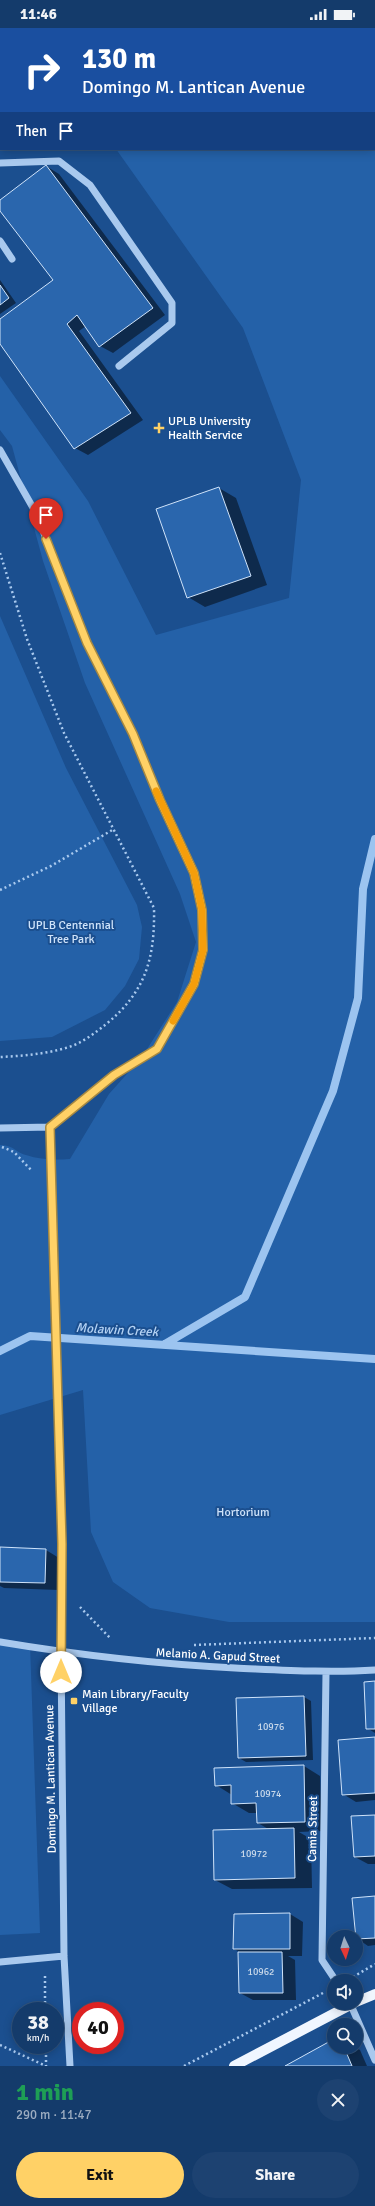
<!DOCTYPE html>
<html lang="en">
<head>
<meta charset="utf-8">
<style>
  :root { --surface:#143b6b; --page:#1d4271; --text:#f1f3f6; --muted:#9dadc1; --line:#33557e; --accent:#ffd166 }
  body { margin:0; font-family:Signika,sans-serif; background:var(--page); color:var(--text); height:100vh; display:flex; flex-direction:column; font-size:15px; white-space:nowrap }
  * { box-sizing:border-box; margin:0 }
  p { font-size:13px; color:var(--muted) }
  .icon { flex:none; width:22px; height:22px; fill:none; stroke:currentColor; stroke-width:2; stroke-linecap:round; stroke-linejoin:round }
  .map { position:relative; height:2038px; overflow:hidden }
  .drawer { display:flex; flex-direction:column; background:var(--surface); flex:1 }
  .drawer>* { flex:none }
  .guide { position:absolute; left:0px; top:0px; width:375px; height:122px; box-shadow:0 2px 10px #0003,0 0 0 1px var(--line); background:#1a4fa0; color:#fff; overflow:hidden }
  .needle { width:26px; rotate:176deg }
  .controls { position:absolute; left:327px; top:1902px; display:grid; gap:8px }
  .controls a { display:grid; place-items:center; width:36px; height:36px; border-radius:50%; background:var(--surface); box-shadow:0 2px 10px #0003,0 0 0 1px var(--line); font-size:20px }
  .speed { position:absolute; left:12px; top:1974px; display:flex; gap:8px; font-size:20px; font-weight:700; text-align:center }
  .speed>* { display:grid; place-content:center; width:52px; height:52px; border-radius:50%; background:var(--surface); box-shadow:0 2px 10px #0003,0 0 0 1px var(--line); line-height:1 }
  .speed small { font-size:10px; font-weight:400 }
  .speed .limit { border:6px solid #d22; background:#fff; color:#111 }
  .pin { position:absolute; display:grid; place-items:center; width:34px; height:34px; color:#fff; margin:-41px -17px; border-radius:50% 50% 50% 0; rotate:-45deg; box-shadow:0 0 4px #0007 }
  .pin .icon { rotate:45deg }
  .me { position:absolute; width:44px; margin:-22px; rotate:0deg; stroke-linejoin:round; filter:drop-shadow(0 0 3px #0008) }
  .turn { display:flex; align-items:center; gap:14px; height:84px; padding:0 16px; font-size:18px }
  .turn .icon { width:52px; height:52px; stroke-width:2.5 }
  .turn b { display:block; font-size:28px; line-height:34px }
  .then { display:flex; align-items:center; height:38px; padding:0 16px; background:#0003; gap:8px; font-size:15px }
  .round { display:grid; place-items:center; flex:none; width:42px; height:42px; border-radius:21px; background:var(--page) }
  .overview { display:flex; align-items:center; justify-content:space-between; height:68px; padding:0 16px }
  h1 { font-size:24px; font-weight:700; line-height:30px; color:#1e9e55 }
  .cta { display:flex; gap:8px; margin-top:auto; padding:8px 16px }
  .cta a { flex:1; height:46px; border-radius:24px; background:var(--accent); color:#111; font-size:16px; font-weight:700; line-height:46px; text-align:center }
  .cta a+a { background:var(--page); color:var(--text) }
  .status { display:flex; justify-content:space-between; align-items:center; height:28px; padding:0 20px; background:var(--surface); direction:ltr }
  .status svg { height:11px; fill:currentColor }
  .map>svg:first-child { display:block }
  .green { fill:#2461a8 }
  .shadow { fill:#0007 }
  .lines { fill:none; stroke-linecap:round; stroke-linejoin:round }
  .stream { stroke:#9cc4f0; stroke-width:8 }
  .building { fill:#2a66ad; stroke:#cfe3fa }
  .path { stroke:#a9c9ee; stroke-width:2.5; stroke-dasharray:2 3; stroke-linecap:butt }
  .minor { stroke:#a9c9ee; stroke-width:7 }
  .major { stroke:#f0f6ff; stroke-width:10 }
  .route-casing { stroke:#a68842; stroke-width:10 }
  .route { stroke:#ffd166; stroke-width:7 }
  .slow { stroke:#f59e0b; stroke-width:7 }
  .poi-dot { fill:#ffd166; stroke:#1b4f8f; stroke-width:1.5 }
  .labels { text-anchor:middle; dominant-baseline:central; stroke-width:4; stroke-linejoin:round; paint-order:stroke }
  .number-label { font-size:10px; fill:#cad9ea }
  .poi-label { font-size:12px; fill:#fff; stroke:#1b4f8f; text-anchor:start }
  .park-label { font-size:12px; fill:#cfe3fa; stroke:#1b4f8f }
  .street-label { font-size:12px; fill:#fff; stroke:#1b4f8f }
  .water-label { font-size:13px; font-style:italic; fill:#b5d3f5; stroke:#1b4f8f }
</style>
</head>
<body>
<div class="status"><b>11:46</b><svg viewBox="0 0 49 12"><path d="M0 12V9h3v3zM5 12V6h3v6zM10 12V3h3v9zM15 12V0h3v12zM26 1h20v11H26zM47 4h2v5h-2z"/></svg></div>
<div class="map">
<svg width="375" height="2038" viewBox="0 0 375 2038">
  <rect width="100%" height="100%" fill="#1b4f8f"/>
  <!-- green -->
  <path class="green" d="M0,0H85L1,1V85Z
    M219,0H375V1594H229L150,1580L113,1554L91,1504L83,1362L0,1387V1117C16,1118 14,1124 26,1127C41,1132 55,1132 70,1131L109,1066L142,1029L177,974L196,914L180,866L85,655L43,533L12,418L0,402V348L88,473L156,607L289,570L301,452L243,300L116,121H374V1Z
    M0,588L66,740L137,877L142,899L139,931L125,958L105,982L52,1009L0,1013Z
    M0,1610L30,1616L40,1905L0,1907Z"/>
  <!-- shadow -->
  <path class="shadow" d="M104,0H170L104,1Z
    M46,138L59,146L165,287L113,325L100,318L86,298L79,303L143,392L88,427L75,420L0,314V292L54,253L0,181V173Z
    M0,252L16,275L0,286Z
    M219,460L236,470L267,557L205,579L188,569Z
    M0,1520L46,1522L59,1530L58,1562L4,1560L0,1558Z
    M375,1654V1705L367,1700Z
    M304,1669L311,1673L313,1732L246,1734L239,1730Z
    M375,1710V1772L356,1774L343,1766Z
    M304,1738L320,1748L322,1803L299,1804L311,1811L312,1860L232,1861L215,1852L270,1802L258,1795V1785H249L232,1775V1767L216,1757Z
    M375,1788V1836H368L355,1829Z
    M375,1869V1917L368,1918L355,1909L353,1871Z
    M290,1886L303,1894L302,1928H288L295,1932L296,1972H253L240,1965L242,1925L234,1921Z
    M334,2012V2019H355L360,2022L367,2038H287Z"/>
  <g class="lines">
    <!-- stream -->
    <path class="stream" d="M165,1316L245,1269L333,1063L358,970L363,861L375,811
      M0,1323L30,1308L375,1331"/>
  </g>
  <!-- building -->
  <path class="building" d="M103,0H163L103,1Z
    M46,137L153,280L99,319L77,287L67,296L131,385L74,421L0,316V291L53,252L0,183V172Z
    M0,257L9,270L0,277Z
    M219,459L251,548L187,570L156,481Z
    M0,1519L46,1521L45,1555L0,1554Z
    M375,1653V1701H366L364,1654Z
    M304,1668L306,1728L238,1730L236,1670Z
    M375,1709V1765L342,1767L338,1712Z
    M304,1737L305,1794L257,1795L256,1775L231,1776V1757L215,1758L214,1740Z
    M375,1787V1828L354,1829L351,1788Z
    M294,1800L295,1850L214,1852L213,1802Z
    M375,1868V1910L356,1911L352,1870Z
    M290,1885V1921H233L234,1886Z
    M238,1924H282L283,1965H239Z
    M334,2011V2019H344L352,2038H285Z"/>
  <g class="lines">
    <!-- path -->
    <path class="path" d="M0,525L27,611L64,705L154,880C155,930 146,964 105,997C95,1005 82,1015 69,1019C46,1026 23,1028 0,1029
      M0,862L51,838L114,801
      M2,1119L14,1124L32,1143
      M80,1579L111,1611
      M194,1617L375,1610
      M45,1948V1983
      M353,1949L375,1936
      M0,2017L46,2038
      M46,2017V2038
      M184,2038L323,1965"/>
    <!-- minor -->
    <path class="minor" d="M0,135L59,133L90,157L172,275V295L119,338
      M0,213L12,231
      M0,422L36,485L87,615L133,706L160,772L194,845L202,882L203,922L194,956L157,1021L114,1047L50,1099
      M50,1099L62,1516L61,1622L64,1928L70,2038
      M0,1100L50,1099
      M0,1614C78,1627 156,1636 235,1640C282,1642 328,1645 375,1642
      M326,1645L322,1932L336,1953
      M0,1934L64,1928
      M350,1975L375,2032"/>
    <!-- major -->
    <path class="major" d="M356,1974L375,1966
      M234,2038L354,1975"/>
  </g>
  <g class="lines">
    <!-- route casing -->
    <g class="route-casing">
      <path id="route" d="M46,511L87,615L133,706L160,772L194,845L202,882L203,922L194,956L157,1021L114,1047L50,1099L62,1516L61,1644"/>
    </g>
    <!-- route -->
    <use href="#route" class="route"/>
    <!-- slow -->
    <path class="slow" d="M156,763L194,845L202,882L203,922L194,956L173,993"/>
  </g>
  <!-- markers -->
  <g class="poi-dot">
    <path d="M157 394h4v4h4v4h-4v4h-4v-4h-4v-4h4z"/>
    <rect x="70" y="1669" width="8" height="8" rx="2"/>
  </g>
  <g class="labels">
    <!-- number labels -->
    <g class="number-label">
      <text x="271" y="1699">10976</text>
      <text x="268" y="1766">10974</text>
      <text x="254" y="1826">10972</text>
      <text x="261" y="1944">10962</text>
    </g>
    <!-- poi labels -->
    <g class="poi-label">
      <text x="168" y="393">UPLB University<tspan x="168" dy="14">Health Service</tspan></text>
      <text x="82" y="1666">Main Library/Faculty<tspan x="82" dy="14">Village</tspan></text>
    </g>
    <!-- park labels -->
    <g class="park-label">
      <text x="71" y="897">UPLB Centennial<tspan x="71" dy="14">Tree Park</tspan></text>
      <text x="243" y="1484">Hortorium</text>
    </g>
    <!-- street labels -->
    <g class="street-label">
      <text transform="translate(218 1628) rotate(3)">Melanio A. Gapud Street</text>
      <text transform="translate(51 1751) rotate(-91)">Domingo M. Lantican Avenue</text>
      <text transform="translate(313 1801) rotate(-89)">Camia Street</text>
    </g>
    <!-- water labels -->
    <g class="water-label">
      <text transform="translate(117 1302) rotate(3)">Molawin Creek</text>
    </g>
  </g>
</svg>
<div class="controls">
<a><svg class="needle" viewBox="-14 -14 28 28"><path d="M0-13l5 13h-10z" fill="#e53935"/><path d="M0 13l5-13h-10z" fill="#9dadc1"/></svg></a>
<a><svg class="icon" aria-label="sound" viewBox="0 0 24 24"><path d="M4 9h4l5-4v14l-5-4H4zM17 9q2 3 0 6"/></svg></a>
<a><svg class="icon" aria-label="search" viewBox="0 0 24 24"><circle cx="10" cy="10" r="6"/><path d="M15 15l6 6"/></svg></a>
</div>
<div class="speed"><div>38<small>km/h</small></div><div class="limit">40</div></div>
<div class="pin" style="left:46px;top:511px;background:#d93025"><svg class="icon" aria-label="arrive" viewBox="0 0 24 24"><path d="M6 21V4h12l-3 4 3 4H6"/></svg></div>
<svg class="me" style="left:61px;top:1644px" viewBox="-20 -20 40 40"><circle r="19" fill="#fff"/><path d="M0-13L10 11 0 6-10 11z" fill="#ffd166"/></svg>
<div class="guide">
<div class="turn"><svg class="icon" aria-label="right" viewBox="0 0 24 24"><path d="M7 20v-9h11M14 6l5 5-5 5"/></svg><div><b>130 m</b>Domingo M. Lantican Avenue</div></div>
<div class="then">Then<svg class="icon" aria-label="arrive" viewBox="0 0 24 24"><path d="M6 21V4h12l-3 4 3 4H6"/></svg></div>
</div>
</div>
<section class="drawer">
<div class="overview"><div><h1>1 min</h1><p>290 m · 11:47</p></div><a class="round"><svg class="icon" aria-label="close" viewBox="0 0 24 24"><path d="M6 6l12 12M18 6L6 18"/></svg></a></div>
<div class="cta"><a>Exit</a><a>Share</a></div>
</section>
</body>
</html>
